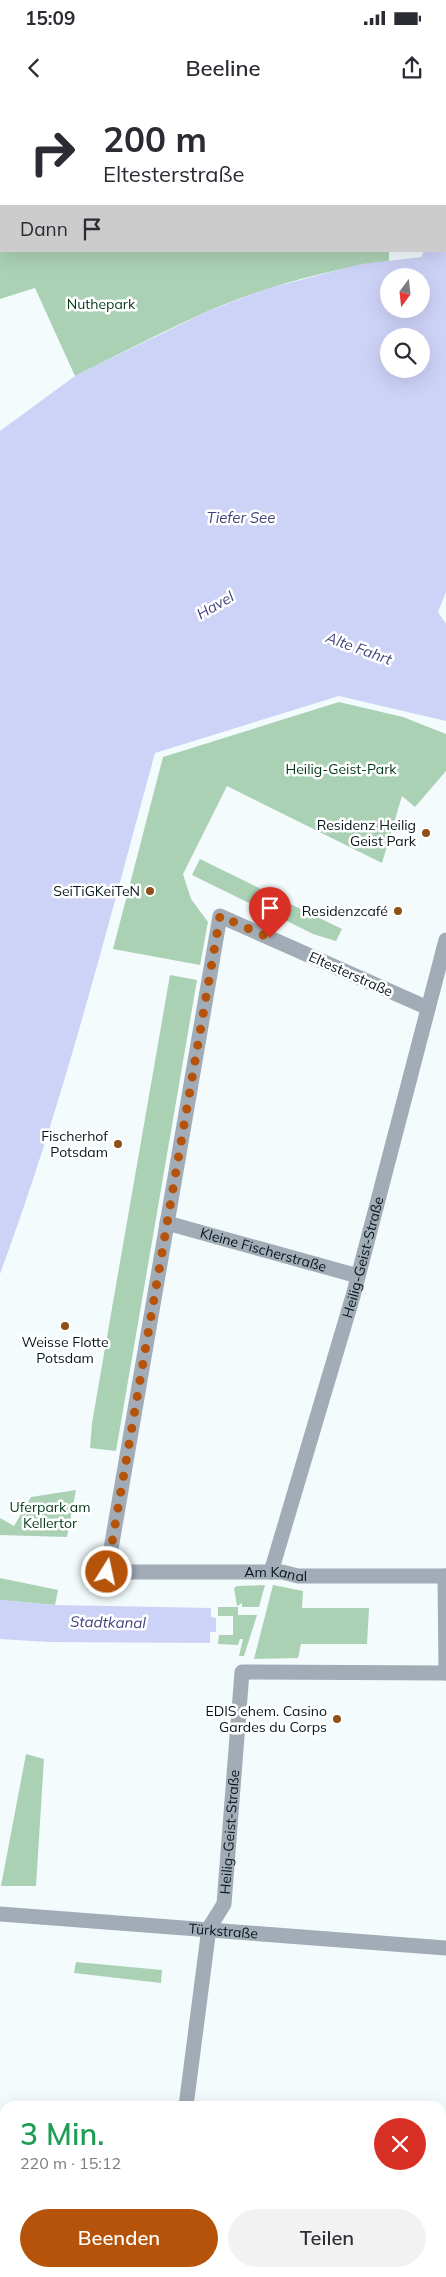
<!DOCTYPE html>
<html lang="de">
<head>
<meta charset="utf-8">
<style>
  :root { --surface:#fff; --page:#f2f2f3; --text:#2b2b33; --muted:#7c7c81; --accent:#b45309 }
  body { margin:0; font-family:Mulish,sans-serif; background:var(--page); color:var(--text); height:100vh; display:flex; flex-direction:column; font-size:19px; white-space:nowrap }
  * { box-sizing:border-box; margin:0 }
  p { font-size:16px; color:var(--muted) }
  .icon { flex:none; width:28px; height:28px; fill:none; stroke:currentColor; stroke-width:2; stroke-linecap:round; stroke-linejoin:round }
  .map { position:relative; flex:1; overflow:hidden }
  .details { position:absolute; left:0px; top:2001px; width:446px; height:176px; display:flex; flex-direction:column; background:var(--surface); border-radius:15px 15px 0 0; box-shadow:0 5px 20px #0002 }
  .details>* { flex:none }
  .top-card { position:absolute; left:0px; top:0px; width:446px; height:152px; box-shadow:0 5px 20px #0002; background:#fff; color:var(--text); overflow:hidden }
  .needle { width:32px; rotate:195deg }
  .fabs { position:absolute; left:380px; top:168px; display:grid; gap:10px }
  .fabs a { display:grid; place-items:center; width:50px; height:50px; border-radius:50%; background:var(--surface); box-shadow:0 5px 20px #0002; font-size:25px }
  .pin { position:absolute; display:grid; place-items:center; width:42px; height:42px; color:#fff; margin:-51px -21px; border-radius:50% 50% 50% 0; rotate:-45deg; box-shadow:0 0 5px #0007 }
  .pin .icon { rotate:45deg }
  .me { position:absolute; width:55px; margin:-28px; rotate:10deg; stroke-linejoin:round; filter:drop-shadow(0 0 4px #0008) }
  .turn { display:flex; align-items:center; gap:18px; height:105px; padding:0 20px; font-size:22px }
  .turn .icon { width:65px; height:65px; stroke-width:2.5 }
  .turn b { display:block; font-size:35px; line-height:42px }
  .then { display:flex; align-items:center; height:48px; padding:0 20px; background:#0003; gap:10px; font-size:19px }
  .round { display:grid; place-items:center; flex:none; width:52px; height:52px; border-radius:26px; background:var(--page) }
  .headline { display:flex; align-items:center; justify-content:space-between; height:85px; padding:0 20px }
  h1 { font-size:30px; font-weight:600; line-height:38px; color:#1e9e55 }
  .action { display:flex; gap:10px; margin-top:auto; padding:10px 20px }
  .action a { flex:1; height:58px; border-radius:30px; background:var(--accent); color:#fff; font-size:20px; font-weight:600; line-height:58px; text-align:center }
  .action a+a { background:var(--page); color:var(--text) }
  .status { display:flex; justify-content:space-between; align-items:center; height:35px; padding:0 25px; background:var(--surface); direction:ltr }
  .status svg { height:14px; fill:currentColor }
  header { display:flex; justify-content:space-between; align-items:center; height:65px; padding:0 20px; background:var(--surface); font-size:22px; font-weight:600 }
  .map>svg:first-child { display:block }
  .green { fill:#abd1b5 }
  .water { fill:#cdd2f7; fill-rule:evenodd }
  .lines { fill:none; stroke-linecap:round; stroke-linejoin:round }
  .street { stroke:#a1acb7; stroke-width:15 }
  .route { stroke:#b45309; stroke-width:9; stroke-dasharray:0 16.2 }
  .poi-dot { fill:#8e5016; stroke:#fff; stroke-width:2 }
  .labels { text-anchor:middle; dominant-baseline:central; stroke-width:5; stroke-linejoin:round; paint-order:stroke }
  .park-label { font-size:14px; fill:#003618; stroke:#fff }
  .poi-label { font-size:14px; fill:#06161a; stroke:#fff; text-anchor:end }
  .street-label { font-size:14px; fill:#06161a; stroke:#fff }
  .water-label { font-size:15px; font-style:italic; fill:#43447e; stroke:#fff }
</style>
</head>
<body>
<div class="status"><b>15:09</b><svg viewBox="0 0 49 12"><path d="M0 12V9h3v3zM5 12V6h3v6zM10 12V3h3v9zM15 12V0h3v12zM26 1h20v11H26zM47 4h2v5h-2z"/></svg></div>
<header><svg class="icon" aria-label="back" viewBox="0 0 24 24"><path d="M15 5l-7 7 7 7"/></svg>Beeline<svg class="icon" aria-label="share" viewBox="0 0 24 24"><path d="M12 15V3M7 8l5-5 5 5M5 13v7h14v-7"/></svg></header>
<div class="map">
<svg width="446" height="2177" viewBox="0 0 446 2177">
  <rect width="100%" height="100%" fill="#f3fbfd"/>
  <!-- green -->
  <path class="green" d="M0,0H446V161L424,151H445V1H1V151H389V161C329,169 261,188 206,212C161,232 118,255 75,276L35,188L0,199Z
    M339,602L403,617L446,634V671L415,707L402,696L382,763L227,686L183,774L191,799L208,822L200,865L113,849L163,657Z
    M200,759L261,789L253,805L192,775Z
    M278,798L342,829L336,841L313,834L271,813Z
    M170,875L197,880L116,1351L90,1348L92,1323Z
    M76,1390L67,1437L0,1435V1418L14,1426L31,1397Z
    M0,1478L58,1490L55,1505L0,1500Z
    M265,1485L259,1507H242V1503L237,1506L234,1488L237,1486Z
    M273,1485L303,1491L302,1508H369L367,1544H301L298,1558L254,1559Z
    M218,1507H238V1515H257L244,1556H239L243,1539H240L238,1545L218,1544L219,1535H233V1516H218Z
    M26,1654L44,1659L36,1786H1Z
    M76,1862L162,1870L161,1883L74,1873Z
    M441,2032L446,2036V2114L442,2112L446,2117V2147L441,2151Z
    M191,2172H418V2173L414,2177H190Z"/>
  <!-- water -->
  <path class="water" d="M446,1V492L438,512L446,524V621L339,596L155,653C107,828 63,1004 0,1174V331L75,276L206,212L266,189L361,164L421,157L424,151H445ZM421,176V209H389V176ZM389,236H421V269H389Z
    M0,1500L55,1505L211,1508V1517L216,1518V1532H210V1543L48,1542L0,1539Z"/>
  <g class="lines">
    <!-- street -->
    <g class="street">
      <path id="s1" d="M428,908L220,816L107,1472H282L298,1476H446"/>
      <path id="s2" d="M167,1123L358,1176"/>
      <path id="s3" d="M271,1472L353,1196L446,840"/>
      <path d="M445,1476L446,1573"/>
      <path id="s4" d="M0,1814L446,1848"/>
      <path id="s5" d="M186,2006L209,1828L224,1804L242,1572L446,1573"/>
      <path d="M0,2169L5,2170"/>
      <path d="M17,2172L38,2177"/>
      <path d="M165,2177V2172"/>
    </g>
  </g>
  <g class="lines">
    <!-- route -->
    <path class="route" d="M107,1472L220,816L270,838"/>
  </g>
  <!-- markers -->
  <g class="poi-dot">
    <circle cx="426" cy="733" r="5"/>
    <circle cx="150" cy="791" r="5"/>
    <circle cx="398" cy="811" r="5"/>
    <circle cx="118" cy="1044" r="5"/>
    <circle cx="65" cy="1226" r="5"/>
    <circle cx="337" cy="1619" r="5"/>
  </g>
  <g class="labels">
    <!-- park labels -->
    <g class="park-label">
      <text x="101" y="204">Nuthepark</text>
      <text x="341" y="669">Heilig-Geist-Park</text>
      <text x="50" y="1407">Uferpark am<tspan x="50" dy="16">Kellertor</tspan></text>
    </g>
    <!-- poi labels -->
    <g class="poi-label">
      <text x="416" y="725">Residenz Heilig<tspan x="416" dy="16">Geist Park</tspan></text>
      <text x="140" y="791">SeiTiGKeiTeN</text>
      <text x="388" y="811">Residenzcafé</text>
      <text x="108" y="1036">Fischerhof<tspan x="108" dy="16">Potsdam</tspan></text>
      <text x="65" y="1242" text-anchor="middle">Weisse Flotte<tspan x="65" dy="16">Potsdam</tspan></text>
      <text x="327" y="1611">EDIS ehem. Casino<tspan x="327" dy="16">Gardes du Corps</tspan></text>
    </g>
    <!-- street labels -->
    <g class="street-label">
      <text transform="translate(351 874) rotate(24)">Eltesterstraße</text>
      <text stroke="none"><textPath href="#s2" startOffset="100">Kleine Fischerstraße</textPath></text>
      <text stroke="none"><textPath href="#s3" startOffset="328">Heilig-Geist-Straße</textPath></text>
      <text stroke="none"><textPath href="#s1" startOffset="1062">Am Kanal</textPath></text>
      <text stroke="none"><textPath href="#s5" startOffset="280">Heilig-Geist-Straße</textPath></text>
      <text stroke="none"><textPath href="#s4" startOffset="224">Türkstraße</textPath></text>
    </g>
    <!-- water labels -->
    <g class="water-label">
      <text x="241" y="417">Tiefer See</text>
      <text transform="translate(215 505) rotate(-30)">Havel</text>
      <text transform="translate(359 548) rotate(20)">Alte Fahrt</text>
      <text transform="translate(108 1522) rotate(1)">Stadtkanal</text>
    </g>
  </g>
</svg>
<div class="fabs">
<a><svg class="needle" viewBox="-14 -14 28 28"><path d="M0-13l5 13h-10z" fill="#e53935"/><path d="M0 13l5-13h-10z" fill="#7c7c81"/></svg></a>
<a><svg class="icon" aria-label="search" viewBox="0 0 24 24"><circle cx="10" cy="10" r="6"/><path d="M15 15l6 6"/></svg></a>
</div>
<div class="pin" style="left:270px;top:838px;background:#d93025"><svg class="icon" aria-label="arrive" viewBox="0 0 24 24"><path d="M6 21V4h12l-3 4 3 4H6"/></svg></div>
<svg class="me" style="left:107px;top:1472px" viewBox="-20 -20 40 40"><circle r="17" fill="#b45309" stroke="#fff" stroke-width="3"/><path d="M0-11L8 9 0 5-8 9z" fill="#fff"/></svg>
<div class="top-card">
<div class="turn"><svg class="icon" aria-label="right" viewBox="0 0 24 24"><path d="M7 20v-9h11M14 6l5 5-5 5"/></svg><div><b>200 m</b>Eltesterstraße</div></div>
<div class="then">Dann<svg class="icon" aria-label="arrive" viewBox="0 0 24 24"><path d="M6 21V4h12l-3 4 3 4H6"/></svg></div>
</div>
<section class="details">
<div class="headline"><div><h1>3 Min.</h1><p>220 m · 15:12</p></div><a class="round" style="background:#d93025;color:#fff"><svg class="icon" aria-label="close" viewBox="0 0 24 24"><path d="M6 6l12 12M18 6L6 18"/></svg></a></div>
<div class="action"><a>Beenden</a><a>Teilen</a></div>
</section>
</div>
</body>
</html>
